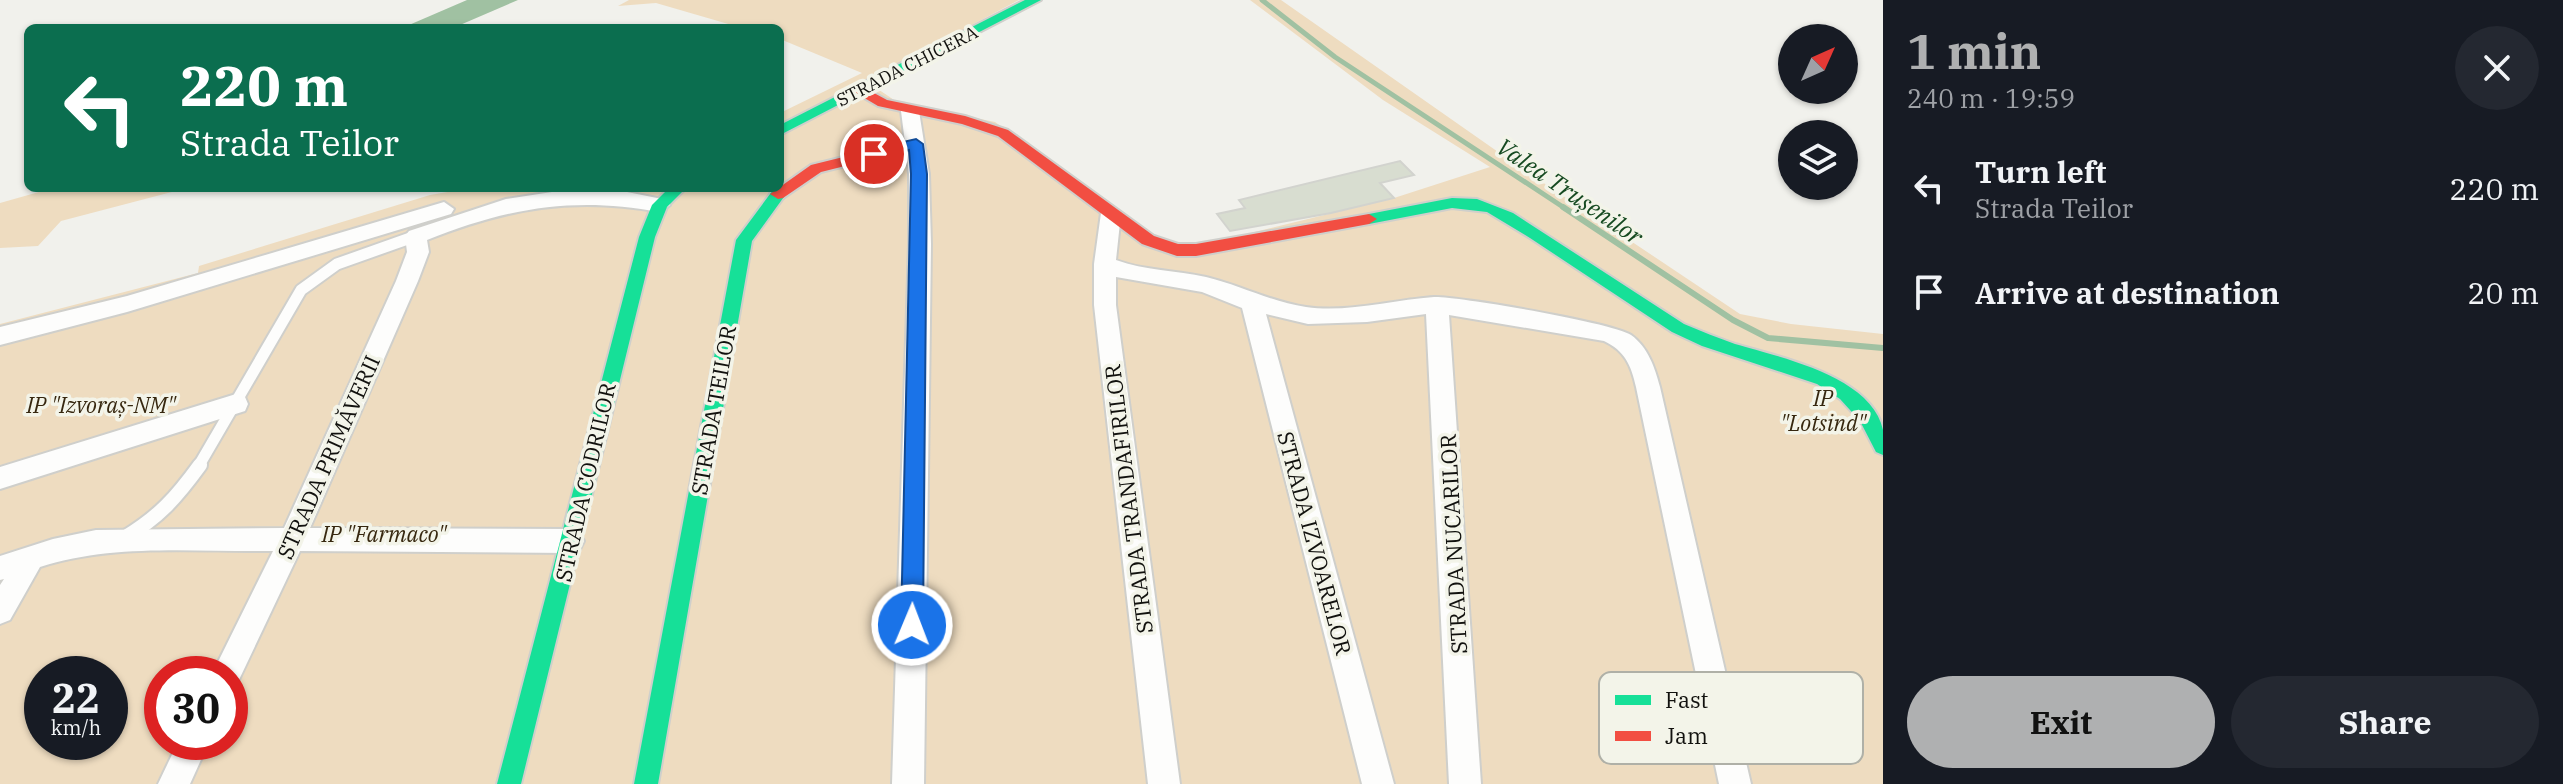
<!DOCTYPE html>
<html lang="en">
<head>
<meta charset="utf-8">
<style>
  :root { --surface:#171b24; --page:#242831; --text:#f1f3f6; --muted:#9ea1a6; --accent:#afb0b1 }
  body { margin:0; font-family:"IBM Plex Serif",serif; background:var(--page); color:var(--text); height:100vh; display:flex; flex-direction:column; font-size:30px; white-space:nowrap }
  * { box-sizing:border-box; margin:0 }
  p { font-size:26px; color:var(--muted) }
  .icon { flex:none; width:44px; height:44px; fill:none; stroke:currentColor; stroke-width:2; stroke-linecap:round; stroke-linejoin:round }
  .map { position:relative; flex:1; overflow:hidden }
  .panel { display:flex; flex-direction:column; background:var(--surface); width:680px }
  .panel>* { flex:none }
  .guide { position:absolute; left:24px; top:24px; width:760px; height:168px; border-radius:12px; box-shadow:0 2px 6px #0004; background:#0b6e4f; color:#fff; overflow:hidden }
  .needle { width:52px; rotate:45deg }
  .controls { position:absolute; left:1778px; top:24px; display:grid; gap:16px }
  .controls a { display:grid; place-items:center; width:80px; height:80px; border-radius:50%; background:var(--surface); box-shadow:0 2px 6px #0004; font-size:40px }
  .speed { position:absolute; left:24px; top:656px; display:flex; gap:16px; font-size:40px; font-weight:700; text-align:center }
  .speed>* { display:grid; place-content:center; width:104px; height:104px; border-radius:50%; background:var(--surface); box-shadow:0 2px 6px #0004; line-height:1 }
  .speed small { font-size:20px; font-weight:400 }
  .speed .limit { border:12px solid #d22; background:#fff; color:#111 }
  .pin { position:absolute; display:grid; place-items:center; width:68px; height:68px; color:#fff; margin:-34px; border:4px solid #fff; border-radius:50%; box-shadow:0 2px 8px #0007 }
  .me { position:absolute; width:88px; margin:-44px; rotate:1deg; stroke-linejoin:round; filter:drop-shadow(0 0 6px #0008) }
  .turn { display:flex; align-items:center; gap:28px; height:168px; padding:0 24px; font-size:36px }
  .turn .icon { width:104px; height:104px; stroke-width:2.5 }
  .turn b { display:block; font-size:56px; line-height:68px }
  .round { display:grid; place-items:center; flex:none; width:84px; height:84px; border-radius:42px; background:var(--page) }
  .headline { display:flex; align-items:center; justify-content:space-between; height:136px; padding:0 24px }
  h1 { font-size:48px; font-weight:700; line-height:60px; color:var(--accent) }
  .primary-button { display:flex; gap:16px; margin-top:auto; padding:16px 24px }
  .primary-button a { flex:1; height:92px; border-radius:48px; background:var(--accent); color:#111; font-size:32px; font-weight:700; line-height:92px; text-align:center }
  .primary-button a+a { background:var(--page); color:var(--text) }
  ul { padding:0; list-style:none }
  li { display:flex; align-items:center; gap:24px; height:104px; padding:0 24px }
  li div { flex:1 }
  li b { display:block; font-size:30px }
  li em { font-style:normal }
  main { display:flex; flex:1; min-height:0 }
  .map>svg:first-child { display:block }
  .green { fill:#eedcc0; fill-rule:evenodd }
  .water { fill:#a0c1a2 }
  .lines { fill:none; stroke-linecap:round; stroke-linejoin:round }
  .stream-far1 { stroke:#a0c1a2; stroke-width:5 }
  .stream { stroke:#a0c1a2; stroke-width:6 }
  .building { fill:#d8ddd0; stroke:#d2d3ce; stroke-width:2 }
  .lane-far1-casing { stroke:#cfcfcb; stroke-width:15 }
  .lane-casing { stroke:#cfcfcb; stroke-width:18 }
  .street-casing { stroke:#cfcfcb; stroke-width:4 }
  .fast-casing { stroke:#cfcfcb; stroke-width:4 }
  .jam-casing { stroke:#cfcfcb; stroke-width:4 }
  .lane-far1 { stroke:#fdfdfc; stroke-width:11 }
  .lane { stroke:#fdfdfc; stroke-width:14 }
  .street { fill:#fdfdfc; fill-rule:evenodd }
  .fast { fill:#16e098; fill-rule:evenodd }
  .jam { fill:#f24e42; fill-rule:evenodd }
  .route { fill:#1a73e8; stroke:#114b97; stroke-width:2 }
  .labels { text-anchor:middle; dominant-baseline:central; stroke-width:7; stroke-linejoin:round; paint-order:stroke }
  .far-street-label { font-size:18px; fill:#11110e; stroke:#f3f4e9 }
  .park-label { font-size:22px; font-style:italic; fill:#36270f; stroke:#f3f4e9 }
  .street-label { font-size:22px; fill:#11110e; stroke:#f3f4e9 }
  .water-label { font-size:24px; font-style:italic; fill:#164a21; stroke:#f3f4e9 }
  .key { fill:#f3f4e9; stroke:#afb0a7; stroke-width:2 }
  .key-label { font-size:22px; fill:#11110e }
</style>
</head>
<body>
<main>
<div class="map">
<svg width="1883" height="784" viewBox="0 0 1883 784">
  <rect width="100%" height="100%" fill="#f1f1ec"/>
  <!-- green -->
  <path class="green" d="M629,0H1019L866,81L897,102L995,122L1158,237L1187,245L1234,237L1394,198L1490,167L1383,100L1250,0H1281L1511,161L1740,314L1791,324L1883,334V784H0V324L198,273L199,266L430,195L471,188H780V113L862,73L780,39V28H742L656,3L618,6ZM42,674H110V742H42ZM162,674H230V742H162Z
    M53,188H187L61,221L38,246L0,248V203Z"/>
  <!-- water -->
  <path class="water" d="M467,0H518L453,28H402Z"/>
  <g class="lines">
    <!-- stream-far1 -->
    <path class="stream-far1" d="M1262,0L1335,57L1566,209"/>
    <!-- stream -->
    <path class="stream" d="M1563,207L1733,320L1768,338L1883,348"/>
  </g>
  <!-- building -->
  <path class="building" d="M1400,161L1414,175L1380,183L1394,198L1331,213L1230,231L1217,214L1245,208L1239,200Z"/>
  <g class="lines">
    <!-- lane-far1 casing -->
    <g class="lane-far1-casing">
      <path id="lane-far1" d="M198,467L301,290L337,264L416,236"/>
    </g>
    <!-- lane casing -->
    <g class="lane-casing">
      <path id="lane" d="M124,538C159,517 176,498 200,465"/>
    </g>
    <!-- street casing -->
    <g class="street-casing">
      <path id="street" d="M910,105L919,111L929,174L931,244L924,784H892L909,244V174L901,111Z
        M565,190L627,192L667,200L670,205L660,212C573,196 508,208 427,240L429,252L418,281L310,528L571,529L580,533L584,541L580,549L571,553L300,551L237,684L230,687V674H212L273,551C196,552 113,543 40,567L10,620L0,624V585L4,579L0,580V556L53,539L96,530L284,528L396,281L407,252L405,236L409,231L506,199Z
        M444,202L454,209L451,214L127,312L0,345V327L127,296Z
        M1111,206L1121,213L1116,260C1145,271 1176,270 1206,277C1240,285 1271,302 1306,307C1347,313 1392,300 1434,297C1457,296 1614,323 1631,335C1648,347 1655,368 1660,387L1751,784H1719L1636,387C1631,365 1625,351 1604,341L1449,315L1481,784H1449L1426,314L1367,322L1308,324L1266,314L1394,784H1362L1242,308L1202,292L1116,277V305L1180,784H1148L1094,305V264L1101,213Z
        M236,394L245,397L248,404L245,411L0,489V467Z
        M178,742H209L190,784H158Z"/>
    </g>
    <!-- fast casing -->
    <g class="fast-casing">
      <path id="fast" d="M1025,0H1041L780,135V125Z
        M669,188H686L667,207L655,237L521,784H497L639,237L652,205Z
        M778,189L786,194L752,241L658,784H634L736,240L773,190Z
        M1452,198L1477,199L1513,213L1684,324C1701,331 1718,338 1735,344C1779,357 1872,376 1883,430C1883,437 1883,447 1883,455L1876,452L1860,421L1840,399L1817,384L1702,346L1672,332L1530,238L1487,212L1452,208L1369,224L1361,219L1369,214Z"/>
    </g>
    <!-- jam casing -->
    <g class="jam-casing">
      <path id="jam" d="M861,86L887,100L965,116L1008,130L1154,236L1178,244H1196L1369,214L1377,219L1369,224L1196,256H1177L1142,244L998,136L962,124L878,106L856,93L854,90Z
        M916,139L923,144L921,147L821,172L783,198L778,199L770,194L811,165Z"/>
    </g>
    <!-- lane-far1 -->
    <use href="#lane-far1" class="lane-far1"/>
    <!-- lane -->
    <use href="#lane" class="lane"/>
    <!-- street -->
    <use href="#street" class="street"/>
    <!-- fast -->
    <use href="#fast" class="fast"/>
    <!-- jam -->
    <use href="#jam" class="jam"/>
  </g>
  <!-- route -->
  <path class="route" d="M916,139L923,144L927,174L923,625L919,632L912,635L904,632L901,625L911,174L909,150L874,158L866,154L868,150Z"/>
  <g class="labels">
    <!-- far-street labels -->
    <g class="far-street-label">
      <text transform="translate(907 66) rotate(-27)">STRADA CHICERA</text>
    </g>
    <!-- park labels -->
    <g class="park-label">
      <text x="1823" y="397">IP<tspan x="1823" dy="25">"Lotsind"</tspan></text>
      <text x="101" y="404">IP "Izvoraș-NM"</text>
      <text x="384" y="533">IP "Farmaco"</text>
    </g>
    <!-- street labels -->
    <g class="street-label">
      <text transform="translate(713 410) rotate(-80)">STRADA TEILOR</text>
      <text transform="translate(328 457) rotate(-66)">STRADA PRIMĂVERII</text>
      <text transform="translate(585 482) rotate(-77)">STRADA CODRILOR</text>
      <text transform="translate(1128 499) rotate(-97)">STRADA TRANDAFIRILOR</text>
      <text transform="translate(1315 543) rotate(75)">STRADA IZVOARELOR</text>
      <text transform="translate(1453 544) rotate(-93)">STRADA NUCARILOR</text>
    </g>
    <!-- water labels -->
    <g class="water-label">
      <text transform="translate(1570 191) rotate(34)">Valea Trușenilor</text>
    </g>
  </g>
  <!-- legend -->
  <rect x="1599" y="672" width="264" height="92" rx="12" class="key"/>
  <rect x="1615" y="695" width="36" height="10" fill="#16e098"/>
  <rect x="1615" y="731" width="36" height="10" fill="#f24e42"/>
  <g class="key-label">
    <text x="1665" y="708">Fast</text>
    <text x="1665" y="744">Jam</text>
  </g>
</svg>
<div class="controls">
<a><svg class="needle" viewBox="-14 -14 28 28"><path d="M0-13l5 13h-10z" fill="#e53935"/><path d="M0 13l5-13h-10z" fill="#9ea1a6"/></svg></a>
<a><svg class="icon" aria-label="layers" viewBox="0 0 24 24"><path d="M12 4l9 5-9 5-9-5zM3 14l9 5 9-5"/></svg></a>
</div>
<div class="speed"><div>22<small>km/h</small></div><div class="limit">30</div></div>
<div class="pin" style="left:874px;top:154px;background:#d93025"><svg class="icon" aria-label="arrive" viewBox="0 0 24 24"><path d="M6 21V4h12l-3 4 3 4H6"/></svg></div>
<svg class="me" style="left:912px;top:625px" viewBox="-20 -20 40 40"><circle r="17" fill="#1a73e8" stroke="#fff" stroke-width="3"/><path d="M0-11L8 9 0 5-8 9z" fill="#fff"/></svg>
<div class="guide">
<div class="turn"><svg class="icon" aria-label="left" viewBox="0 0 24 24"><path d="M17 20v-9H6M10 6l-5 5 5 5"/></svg><div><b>220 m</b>Strada Teilor</div></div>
</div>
</div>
<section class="panel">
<div class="headline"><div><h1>1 min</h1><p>240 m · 19:59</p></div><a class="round"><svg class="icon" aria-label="close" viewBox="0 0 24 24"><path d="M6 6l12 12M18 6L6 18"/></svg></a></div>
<ul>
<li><svg class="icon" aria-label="left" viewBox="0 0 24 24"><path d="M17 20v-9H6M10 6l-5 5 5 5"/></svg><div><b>Turn left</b><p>Strada Teilor</p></div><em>220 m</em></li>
<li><svg class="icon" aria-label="arrive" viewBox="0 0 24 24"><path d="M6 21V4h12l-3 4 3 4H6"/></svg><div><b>Arrive at destination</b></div><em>20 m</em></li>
</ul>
<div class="primary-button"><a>Exit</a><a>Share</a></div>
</section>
</main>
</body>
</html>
